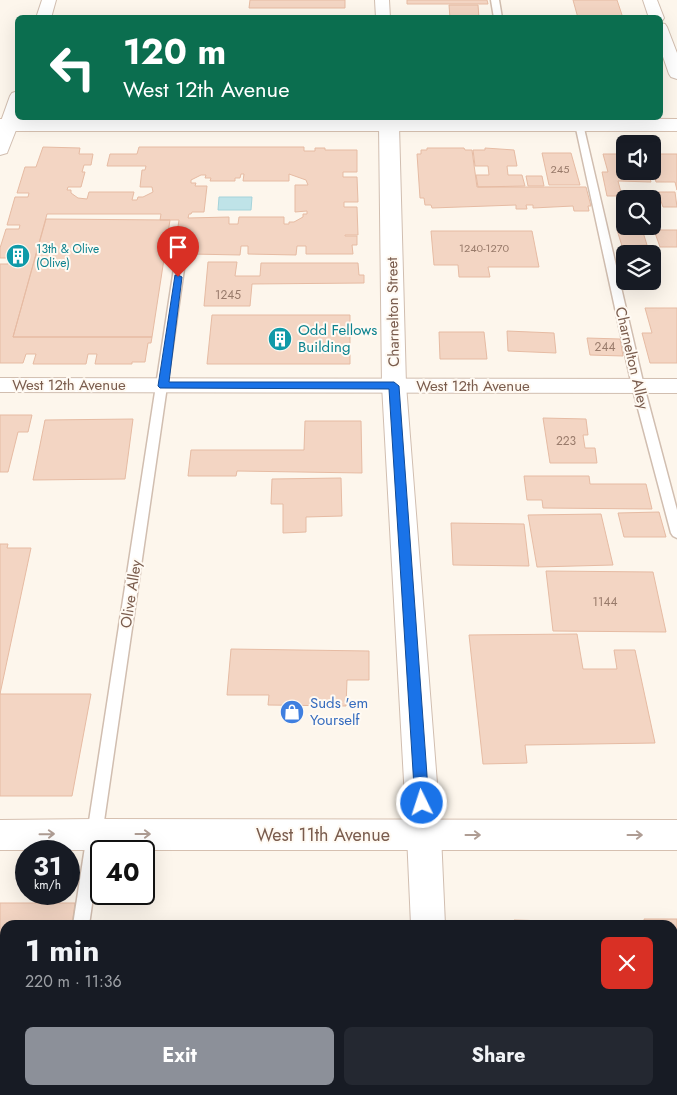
<!DOCTYPE html>
<html lang="en">
<head>
<meta charset="utf-8">
<style>
  :root { --surface:#171b24; --page:#242831; --text:#f1f3f6; --muted:#9ea1a6; --accent:#8c9099 }
  body { margin:0; font-family:Jost,sans-serif; background:var(--page); color:var(--text); height:100vh; display:flex; flex-direction:column; font-size:19px; white-space:nowrap }
  * { box-sizing:border-box; margin:0 }
  p { font-size:16px; color:var(--muted) }
  .icon { flex:none; width:28px; height:28px; fill:none; stroke:currentColor; stroke-width:2; stroke-linecap:round; stroke-linejoin:round }
  .map { position:relative; flex:1; overflow:hidden }
  .drawer { position:absolute; left:0px; top:920px; width:678px; height:175px; display:flex; flex-direction:column; background:var(--surface); border-radius:15px 15px 0 0; box-shadow:0 5px 20px #0002 }
  .drawer>* { flex:none }
  .hud { position:absolute; left:15px; top:15px; width:648px; height:105px; border-radius:8px; box-shadow:0 5px 20px #0002; background:#0b6e4f; color:#fff; overflow:hidden }
  .fabs { position:absolute; left:616px; top:135px; display:grid; gap:10px }
  .fabs a { display:grid; place-items:center; width:45px; height:45px; border-radius:8px; background:var(--surface); box-shadow:0 5px 20px #0002; font-size:25px }
  .speed { position:absolute; left:15px; top:840px; display:flex; gap:10px; font-size:25px; font-weight:700; text-align:center }
  .speed>* { display:grid; place-content:center; width:65px; height:65px; border-radius:50%; background:var(--surface); box-shadow:0 5px 20px #0002; line-height:1 }
  .speed small { font-size:12px; font-weight:400 }
  .speed .limit { border:2px solid #111; border-radius:8px; background:#fff; color:#111 }
  .pin { position:absolute; display:grid; place-items:center; width:42px; height:42px; color:#fff; margin:-51px -21px; border-radius:50% 50% 50% 0; rotate:-45deg; box-shadow:0 0 5px #0007 }
  .pin .icon { rotate:45deg }
  .me { position:absolute; width:55px; margin:-28px; rotate:356deg; stroke-linejoin:round; filter:drop-shadow(0 0 4px #0008) }
  .turn { display:flex; align-items:center; gap:18px; height:105px; padding:0 25px; font-size:22px }
  .turn .icon { width:65px; height:65px; stroke-width:2.5 }
  .turn b { display:block; font-size:35px; line-height:42px }
  .round { display:grid; place-items:center; flex:none; width:52px; height:52px; border-radius:8px; background:var(--page) }
  .headline { display:flex; align-items:center; justify-content:space-between; height:85px; padding:0 25px }
  h1 { font-size:30px; font-weight:700; line-height:38px }
  .action { display:flex; gap:10px; margin-top:auto; padding:10px 25px }
  .action a { flex:1; height:58px; border-radius:8px; background:var(--accent); color:#fff; font-size:20px; font-weight:700; line-height:58px; text-align:center }
  .action a+a { background:var(--page); color:var(--text) }
  .map>svg:first-child { display:block }
  .water { fill:#bfe3e8; stroke:#a5d3da }
  .building { fill:#f3d5c3; stroke:#e6bba3; fill-rule:evenodd }
  .lines { fill:none; stroke-linecap:round; stroke-linejoin:round }
  .service-casing { stroke:#d1beb0; stroke-width:3 }
  .minor-casing { stroke:#d1beb0; stroke-width:2 }
  .tertiary-casing { stroke:#d1beb0; stroke-width:2 }
  .secondary-casing { stroke:#d6c0b0; stroke-width:2 }
  .service { fill:#fff; fill-rule:evenodd }
  .minor { fill:#fff; fill-rule:evenodd }
  .tertiary { fill:#fff; fill-rule:evenodd }
  .secondary { fill:#fff; fill-rule:evenodd }
  .oneway { stroke:#af9d94 }
  .route { fill:#1a73e8; stroke:#114b97 }
  .labels { text-anchor:middle; dominant-baseline:central; stroke-width:4; stroke-linejoin:round; paint-order:stroke }
  .far-number-label { font-size:11px; fill:#987a6a }
  .far-culture-label { font-size:12px; fill:#0d838f; stroke:#fffaf3; text-anchor:start }
  .number-label { font-size:12px; fill:#987a6a }
  .street-label { font-size:15px; fill:#7a5c4d; stroke:#fffaf3 }
  .culture-label { font-size:15px; fill:#0d838f; stroke:#fffaf3; text-anchor:start }
  .shop-label { font-size:15px; fill:#366cbe; stroke:#fffaf3; text-anchor:start }
  .near-street-label { font-size:18px; fill:#7a5c4d; stroke:#fffaf3 }
</style>
</head>
<body>
<div class="map">
<svg width="677" height="1095" viewBox="0 0 677 1095">
  <rect width="100%" height="100%" fill="#fdf6ec"/>
  <!-- water -->
  <path class="water" d="M219,197H252L251,210H218Z"/>
  <!-- building -->
  <path class="building" d="M250,0H345V8H249Z
    M407,0H487L488,4H407Z
    M573,0H617L623,18H578Z
    M449,5H478L479,18H450Z
    M43,147L80,148L79,154H93L91,165H84L82,172H85L81,187H68L67,190H71V193L78,198L87,199L89,192H134L132,200H137L138,197H143L153,192L152,187H140L142,170H145L146,166H107L110,154H137L139,147H304V151H315V148H325V150H357V172H343V177H357L358,202H344V207H357L358,235H345V236H357V245H352L353,254H306V246H297L296,255L248,254V246H241L240,255L191,254L192,247H190L189,253H174L179,220H160L161,214H47L13,337H152L151,343H148L145,362H132V364H95L97,354H88L86,364H33L36,354H26L23,363H0V264H8L10,258H0V248L6,229H19L20,225H7L15,197H28L29,193H17L25,167H36ZM241,174H244L243,181H289V174L306,180L308,185H295V212L307,211V214H303V217L294,222H289V224H284V217H239L238,224H229V217L188,218L189,214H191L192,212H204L207,186H195L196,183H191V180L201,175H206L205,178H211L210,181H235V178H240Z
    M427,148H464L465,150H472L477,187H586L591,206H588L589,211H574L573,206L533,208V205H526L527,209H516V205L432,208L431,205H425L424,198H420L417,154H421V150H427Z
    M485,148L514,150L517,166H507L508,175H522L525,186L478,187L476,175H489L488,166H475L473,150H485Z
    M542,153H571L580,185H549Z
    M603,154H625V171H648L651,182L618,181L622,196H607L602,172H608Z
    M652,154H677V190L675,182H656L652,167Z
    M526,176H542L544,186H528Z
    M658,192H675L677,207H663Z
    M618,204H625V221H622Z
    M46,219L170,220L152,337H13Z
    M642,229L647,245L622,246L617,230Z
    M654,230H677V247H660Z
    M431,231H532L539,267H488L490,277H459L458,265H434Z
    M208,262H237L235,276H260L261,263H358L359,275H364V283L252,284L250,306H204Z
    M645,308H677V363H650L642,333H652Z
    M212,315H350V364H207Z
    M507,331L554,333L556,353L508,351Z
    M439,332H484L487,359H440Z
    M587,338L620,339L623,356L590,355Z
    M0,415H32L28,432H18L8,472H0Z
    M543,418L586,419L588,435H583L585,448H595L597,463H550Z
    M133,419L125,479L33,480L45,420Z
    M305,421H361L362,473L237,471L236,476H188L191,450H304Z
    M524,476H589L590,484H646L652,509L543,508L542,500H527Z
    M341,478L342,516L306,517V532L283,533V504H271L272,479Z
    M659,512L666,537H624L618,513Z
    M601,514L613,565L537,567L528,515Z
    M451,523L524,524L529,566L453,565Z
    M0,544H8L7,548H31L0,694H91L72,796H0Z
    M546,571L653,572L666,632L553,631Z
    M577,634L583,669H617L614,650H635L655,743L525,745L527,763L483,764L469,635Z
    M231,649L369,651V680H347L346,706L268,705L269,695H227Z
    M0,903H75L72,925H5V978H0Z
    M644,919H677V1041H672V925H645Z
    M514,920L547,921V925H515Z
    M672,1084L674,1095H609V1090H672Z
    M137,1090H190L189,1095H136Z"/>
  <g class="lines">
    <!-- service casing -->
    <g class="service-casing">
      <path id="service" d="M491,0H499L502,18H494Z
        M579,121L583,124L644,386L677,510V538L673,536L671,533L632,386L575,124Z
        M180,259L185,262L89,925H73L175,262Z
        M47,1090H65L64,1095H46Z"/>
    </g>
    <!-- minor casing -->
    <g class="minor-casing">
      <path id="minor" d="M42,0H56L51,18H36Z
        M375,0H389L390,18H376Z
        M643,0H657L664,18L662,21L660,22V18H649Z
        M660,23L665,24L667,27L677,53V79L671,77L669,74L660,48Z
        M18,91C18,104 21,119 14,129H2L0,124L10,96L12,93Z
        M0,378L677,379V393L0,392Z"/>
    </g>
    <!-- tertiary casing -->
    <g class="tertiary-casing">
      <path id="tertiary" d="M8,119L15,121L18,125L7,153L0,155V123Z
        M389,119L396,121L399,125L406,385L441,835L445,925H411L407,835L382,385L379,125L382,121Z
        M416,1090H454V1095H416Z"/>
    </g>
    <!-- secondary casing -->
    <g class="secondary-casing">
      <path id="secondary" d="M524,118L677,119V131H0V119Z
        M95,819L677,820V850H0V820Z"/>
    </g>
    <!-- service -->
    <use href="#service" class="service"/>
    <!-- minor -->
    <use href="#minor" class="minor"/>
    <!-- tertiary -->
    <use href="#tertiary" class="tertiary"/>
    <!-- secondary -->
    <use href="#secondary" class="secondary"/>
  </g>
  <!-- one-way arrows -->
  <defs><path id="oneway-shaft" d="M-6 0H5M1.5-3L5.5 0L1.5 3" fill="none" stroke-width="1.6" stroke-linecap="round" stroke-linejoin="round" transform="scale(1.25)"/></defs>
  <g class="oneway">
    <use href="#oneway-shaft" transform="translate(47 834) rotate(-1)"/>
    <use href="#oneway-shaft" transform="translate(143 834)"/>
    <use href="#oneway-shaft" transform="translate(473 835)"/>
    <use href="#oneway-shaft" transform="translate(635 835)"/>
  </g>
  <!-- route -->
  <path class="route" d="M175,275H178L182,277L169,382H394L399,386L429,803L427,807L422,809L417,807L415,803L389,389L160,388L158,386Z"/>
  <!-- icons -->
  <defs>
    <g id="building-disc" transform="scale(1.25)"><circle r="9.5" fill="#0f9aa8" stroke="#fffaf3"/><path d="M-4-6H4V6H1V3H-1V6H-4ZM-2.5-4.3h1.7v1.8h-1.7ZM.8-4.3h1.7v1.8H.8ZM-2.5-1h1.7V.8h-1.7ZM.8-1h1.7V.8H.8Z" fill="#fff"/></g>
    <g id="shop-disc" transform="scale(1.25)"><circle r="9.5" fill="#3f7fe0" stroke="#fffaf3"/><path d="M-5-2.5h2.3a2.7 3.5 0 0 1 5.4 0H5L5.5 6h-11ZM-1.5-2.5h3a1.5 2.3 0 0 0-3 0Z" fill="#fff"/></g>
  </defs>
  <g fill-rule="evenodd">
    <use href="#building-disc" x="18" y="256"/>
    <use href="#building-disc" x="280" y="339"/>
    <use href="#shop-disc" x="292" y="712"/>
  </g>
  <g class="labels">
    <!-- far-number labels -->
    <g class="far-number-label">
      <text x="560" y="169">245</text>
      <text x="484" y="248">1240-1270</text>
    </g>
    <!-- far-culture labels -->
    <g class="far-culture-label">
      <text x="36" y="249">13th &amp; Olive<tspan x="36" dy="14">(Olive)</tspan></text>
    </g>
    <!-- number labels -->
    <g class="number-label">
      <text x="228" y="295">1245</text>
      <text x="605" y="347">244</text>
      <text x="566" y="441">223</text>
      <text x="605" y="602">1144</text>
    </g>
    <!-- street labels -->
    <g class="street-label">
      <text transform="translate(393 312) rotate(-91)">Charnelton Street</text>
      <text transform="translate(632 358) rotate(77)">Charnelton Alley</text>
      <text x="69" y="385">West 12th Avenue</text>
      <text x="473" y="386">West 12th Avenue</text>
      <text transform="translate(131 594) rotate(-81)">Olive Alley</text>
    </g>
    <!-- culture labels -->
    <g class="culture-label">
      <text x="298" y="330">Odd Fellows<tspan x="298" dy="17">Building</tspan></text>
    </g>
    <!-- shop labels -->
    <g class="shop-label">
      <text x="310" y="703">Suds 'em<tspan x="310" dy="17">Yourself</tspan></text>
    </g>
    <!-- near-street labels -->
    <g class="near-street-label">
      <text x="323" y="835">West 11th Avenue</text>
    </g>
  </g>
</svg>
<div class="fabs">
<a><svg class="icon" aria-label="sound" viewBox="0 0 24 24"><path d="M4 9h4l5-4v14l-5-4H4zM17 9q2 3 0 6"/></svg></a>
<a><svg class="icon" aria-label="search" viewBox="0 0 24 24"><circle cx="10" cy="10" r="6"/><path d="M15 15l6 6"/></svg></a>
<a><svg class="icon" aria-label="layers" viewBox="0 0 24 24"><path d="M12 4l9 5-9 5-9-5zM3 14l9 5 9-5"/></svg></a>
</div>
<div class="speed"><div>31<small>km/h</small></div><div class="limit">40</div></div>
<div class="pin" style="left:178px;top:277px;background:#d93025"><svg class="icon" aria-label="arrive" viewBox="0 0 24 24"><path d="M6 21V4h12l-3 4 3 4H6"/></svg></div>
<svg class="me" style="left:422px;top:803px" viewBox="-20 -20 40 40"><circle r="17" fill="#1a73e8" stroke="#fff" stroke-width="3"/><path d="M0-11L8 9 0 5-8 9z" fill="#fff"/></svg>
<div class="hud">
<div class="turn"><svg class="icon" aria-label="left" viewBox="0 0 24 24"><path d="M17 20v-9H6M10 6l-5 5 5 5"/></svg><div><b>120 m</b>West 12th Avenue</div></div>
</div>
<section class="drawer">
<div class="headline"><div><h1>1 min</h1><p>220 m · 11:36</p></div><a class="round" style="background:#d93025;color:#fff"><svg class="icon" aria-label="close" viewBox="0 0 24 24"><path d="M6 6l12 12M18 6L6 18"/></svg></a></div>
<div class="action"><a>Exit</a><a>Share</a></div>
</section>
</div>
</body>
</html>
